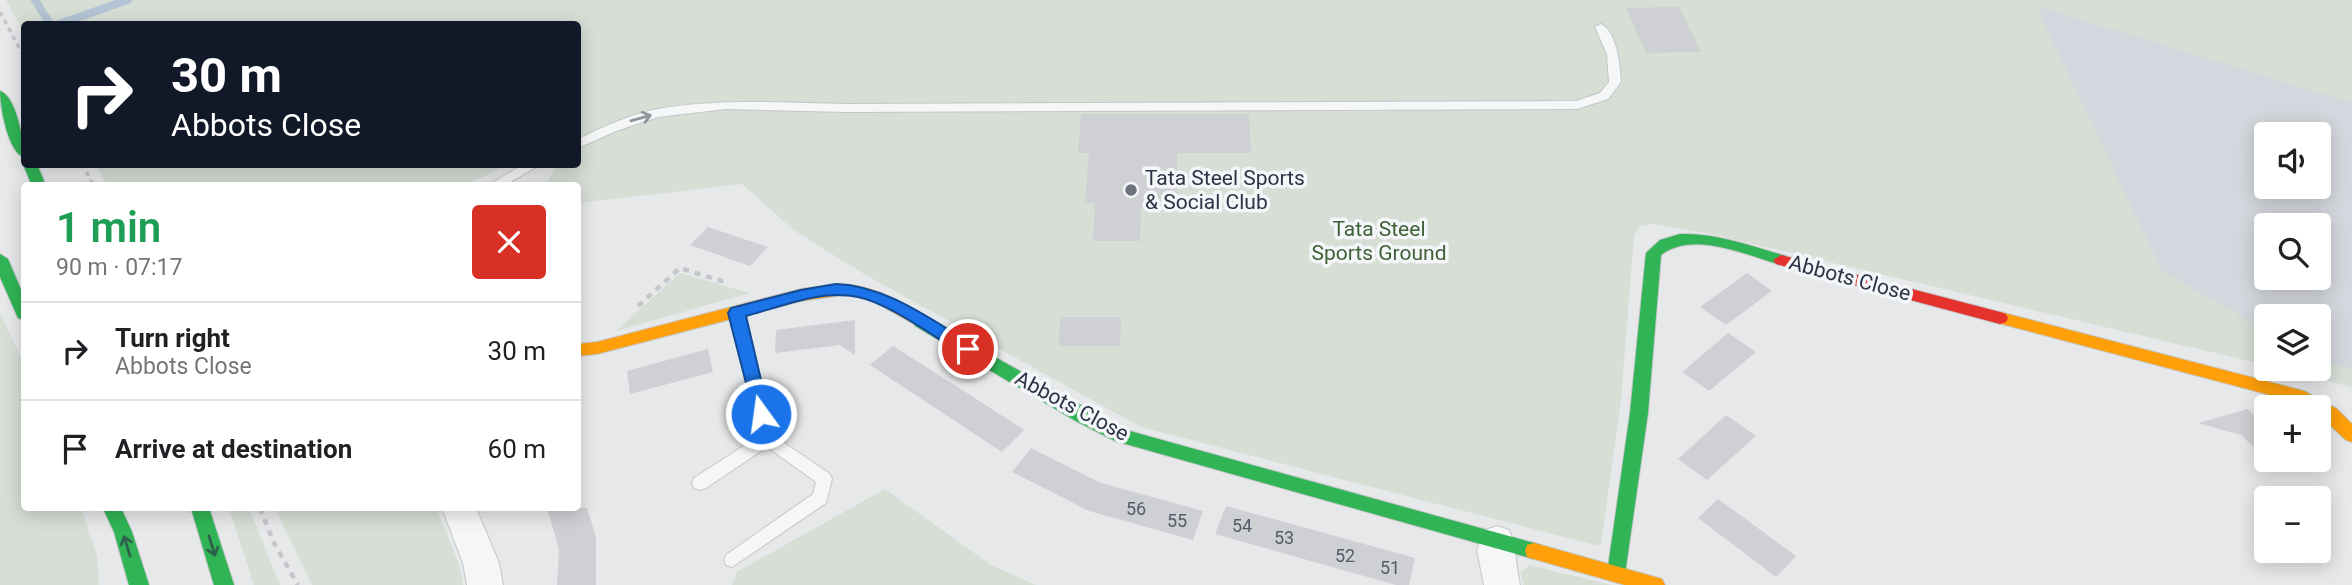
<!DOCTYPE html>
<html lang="en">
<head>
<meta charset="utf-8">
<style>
  :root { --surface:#fff; --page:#f2f2f2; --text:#202124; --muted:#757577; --line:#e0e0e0 }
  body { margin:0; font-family:Roboto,sans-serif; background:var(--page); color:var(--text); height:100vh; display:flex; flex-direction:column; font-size:26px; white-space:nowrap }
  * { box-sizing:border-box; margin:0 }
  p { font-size:23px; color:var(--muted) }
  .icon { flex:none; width:38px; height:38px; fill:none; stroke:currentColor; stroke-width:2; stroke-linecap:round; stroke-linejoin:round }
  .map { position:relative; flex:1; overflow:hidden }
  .drawer { position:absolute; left:21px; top:182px; width:560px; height:329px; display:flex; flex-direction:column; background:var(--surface); border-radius:7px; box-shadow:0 4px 18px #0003 }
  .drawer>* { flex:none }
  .hud { position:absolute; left:21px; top:21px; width:560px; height:147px; border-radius:7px; box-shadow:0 4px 18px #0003; background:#111827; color:#fff; overflow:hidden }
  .controls { position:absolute; left:2254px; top:122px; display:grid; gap:14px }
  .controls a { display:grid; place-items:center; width:77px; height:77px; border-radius:7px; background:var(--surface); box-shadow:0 4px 18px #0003; font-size:35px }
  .pin { position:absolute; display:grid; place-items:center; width:60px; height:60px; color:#fff; margin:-30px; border:4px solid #fff; border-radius:50%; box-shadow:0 2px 7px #0007 }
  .me { position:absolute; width:77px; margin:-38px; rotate:346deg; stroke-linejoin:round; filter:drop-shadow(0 0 5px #0008) }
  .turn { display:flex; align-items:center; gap:24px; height:147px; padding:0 35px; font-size:32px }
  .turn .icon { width:91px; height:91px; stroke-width:2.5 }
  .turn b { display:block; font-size:49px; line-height:60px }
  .round { display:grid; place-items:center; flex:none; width:74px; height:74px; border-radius:7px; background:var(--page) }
  .headline { display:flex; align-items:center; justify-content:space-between; height:119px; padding:0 35px }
  h1 { font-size:42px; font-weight:600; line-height:52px; color:#1e9e55 }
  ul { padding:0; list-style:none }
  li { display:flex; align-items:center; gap:21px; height:98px; padding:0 35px; border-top:2px solid var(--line) }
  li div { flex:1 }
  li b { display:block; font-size:26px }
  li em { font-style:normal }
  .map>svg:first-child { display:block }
  .built { fill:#d4d7dd; fill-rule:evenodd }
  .green { fill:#d6ded6 }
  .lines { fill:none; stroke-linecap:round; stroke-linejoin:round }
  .stream { stroke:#b4c4d5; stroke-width:8 }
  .building { fill:#ced0d3 }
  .lane-casing { stroke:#c4c6c8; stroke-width:2 }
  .street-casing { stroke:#c4c6c8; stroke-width:2 }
  .fast-casing { stroke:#c4c6c8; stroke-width:2 }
  .slow-casing { stroke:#c4c6c8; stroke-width:2 }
  .jam-casing { stroke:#c4c6c8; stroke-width:2 }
  .path-far1 { stroke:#c5c6ca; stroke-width:3.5; stroke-dasharray:4.5 4.5; stroke-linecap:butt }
  .path { stroke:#c5c6ca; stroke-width:4.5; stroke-dasharray:6 6; stroke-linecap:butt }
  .lane { fill:#f5f6f7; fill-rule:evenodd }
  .street { fill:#f5f6f7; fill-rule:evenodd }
  .fast { fill:#30b455; fill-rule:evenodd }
  .slow { fill:#ff9f0a; fill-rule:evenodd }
  .jam { fill:#e5322d; fill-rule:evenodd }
  .oneway { stroke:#90959e }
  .oneway2 { stroke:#2d614b }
  .route { fill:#1a73e8; stroke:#114b97; stroke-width:2 }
  .poi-dot { fill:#6c737f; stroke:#f4f6f9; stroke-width:2.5 }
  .labels { text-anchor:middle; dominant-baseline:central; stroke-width:7; stroke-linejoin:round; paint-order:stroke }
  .number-label { font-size:18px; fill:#545c69 }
  .poi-label { font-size:21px; fill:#2b3445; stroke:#f4f6f9; text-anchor:start }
  .park-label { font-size:21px; fill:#3f6138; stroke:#f4f6f9 }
  .street-label { font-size:21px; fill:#2b3445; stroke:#f4f6f9 }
</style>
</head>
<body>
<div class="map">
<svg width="2352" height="585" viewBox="0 0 2352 585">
  <rect width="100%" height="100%" fill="#e6e8ea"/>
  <!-- built -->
  <path class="built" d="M2032,0H2352V387L2283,369H2319V317H2266V365L2162,271ZM2266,135H2319V187H2266ZM2266,226H2319V278H2266Z"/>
  <!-- green -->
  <path class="green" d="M6,0H2352V103L2036,6L2162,271L2266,330V365L1711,234L1653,224L1640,226L1634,235L1621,400L1601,544L1595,545L1141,427L864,274L795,231L742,184L578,203V186L545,185L555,169L552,165L578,164V24H24V34Z
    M96,165H509L462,186L107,185Z
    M680,273L750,293L616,331Z
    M0,313L24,364V508H81L97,556L99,585H0Z
    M2319,358L2352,369V387L2283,369H2319Z
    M885,489L991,565L1036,585H732L737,572Z
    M229,508H249L280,585H254Z
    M275,508H436L459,564L463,585H312Z
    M1529,565L1612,585H1523L1521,572Z"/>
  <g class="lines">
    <!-- stream -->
    <path class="stream" d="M35,0L50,24
      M59,24L128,0"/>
  </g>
  <!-- building -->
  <path class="building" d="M1679,7L1701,52L1646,53L1626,8Z
    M1081,114H1249L1251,153H1177V208H1141L1140,241H1093L1095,203H1085L1089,153H1078Z
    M708,227L768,247L750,266L690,245Z
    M1747,273L1772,291L1726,325L1700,307Z
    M1061,317H1121L1120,346H1058Z
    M855,320V355L840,345L775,353L776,330Z
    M1728,333L1756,352L1709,391L1682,372Z
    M893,346L950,382L1024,430L1002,452L870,365Z
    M708,349L713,372L630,394L627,371Z
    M2248,409L2266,427V459L2241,435L2198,423Z
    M1726,415L1756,436L1707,480L1678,459Z
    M1031,448L1101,483L1203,511L1193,540L1089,511L1012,472Z
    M1718,499L1796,556L1776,577L1698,518Z
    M1226,506L1415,558L1409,585H1396L1215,534Z
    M547,508H587L596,537V585H557L559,549Z"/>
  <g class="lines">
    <!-- lane casing -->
    <g class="lane-casing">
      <path id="lane" d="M1601,24C1617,32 1620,65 1621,82L1608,99L1577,109L847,112L726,109L658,117L616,131L578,148V139C603,127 631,114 658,109C721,98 784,103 847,104L1576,101L1600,93L1609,82L1607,54L1595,27Z
        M524,164H541L504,186H487Z
        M737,308L742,309L744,313L774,436L830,474L832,479L826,503L732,567L726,565L724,560L726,555L813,494L816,482L767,447L706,488L700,490L694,488L692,483L694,478L759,436L730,313L732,309Z"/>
    </g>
    <!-- street casing -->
    <g class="street-casing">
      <path id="street" d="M442,508H476L499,563L503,585H467L463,563Z
        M1497,526L1509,530C1516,544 1516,568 1520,585H1484L1477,550L1485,530Z"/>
    </g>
    <!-- fast casing -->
    <g class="fast-casing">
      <path id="fast" d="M0,91C16,96 24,141 24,157C8,153 0,106 0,91Z
        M24,161V164H37L46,186H32L23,164Z
        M1680,234C1717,233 1751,246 1786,256L1789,260L1781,265C1746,255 1693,230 1661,255L1648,413L1625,574L1623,580L1616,582L1609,580L1607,574L1630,413L1646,253L1660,240Z
        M0,254L8,259L24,297V320L18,318L0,277Z
        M921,316L1126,430L1534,543L1541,545L1543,551L1541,557L1534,559L1115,441L1074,420L915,326L913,322L915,318Z
        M103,508H121L132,532L149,585H129L114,532Z
        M191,508H209L234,585H214Z"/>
    </g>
    <!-- slow casing -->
    <g class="slow-casing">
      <path id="slow" d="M836,284C872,284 897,300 927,318L929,322L927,326L921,328L873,301L856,296H836L801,301L597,354L578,356V344L597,342L801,289Z
        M2000,312L2304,391L2337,409L2352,424V442L2346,440L2319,415V408H2305L2293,401L1994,322L1992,318L1994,314Z
        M1534,543L1655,577L1662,579L1665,585H1625L1527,557L1525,551L1527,545Z"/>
    </g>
    <!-- jam casing -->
    <g class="jam-casing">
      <path id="jam" d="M1781,255L2000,312L2006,314L2008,318L2006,322L2000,324L1776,264L1773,260Z"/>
    </g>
    <!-- path-far1 -->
    <path class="path-far1" d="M0,12L24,57
      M82,164L94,186"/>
    <!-- path -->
    <path class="path" d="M638,306L680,268L728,283
      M260,508L274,543L298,585"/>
    <!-- lane -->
    <use href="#lane" class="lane"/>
    <!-- street -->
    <use href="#street" class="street"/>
    <!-- fast -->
    <use href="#fast" class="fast"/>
    <!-- slow -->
    <use href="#slow" class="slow"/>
    <!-- jam -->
    <use href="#jam" class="jam"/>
  </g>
  <!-- one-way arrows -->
  <defs><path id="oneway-shaft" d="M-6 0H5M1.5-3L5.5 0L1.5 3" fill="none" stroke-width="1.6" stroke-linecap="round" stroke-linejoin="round" transform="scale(1.75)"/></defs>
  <use class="oneway" href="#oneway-shaft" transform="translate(641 118) rotate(-16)"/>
  <g class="oneway2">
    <use href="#oneway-shaft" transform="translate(127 546) rotate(-107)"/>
    <use href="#oneway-shaft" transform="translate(212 546) rotate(73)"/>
  </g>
  <!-- route -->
  <path class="route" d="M836,284C888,286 931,320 974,345L977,349L968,356L963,354C934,337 889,303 858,297C822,289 780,307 746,316L769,414L767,418H755L728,313L731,308L801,290Z"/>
  <!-- markers -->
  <circle class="poi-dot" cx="1131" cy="190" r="7"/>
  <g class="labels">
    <!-- number labels -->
    <g class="number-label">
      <text x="1136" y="508">56</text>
      <text x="1177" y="520">55</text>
      <text x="1242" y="525">54</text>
      <text x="1284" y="537">53</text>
      <text x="1345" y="555">52</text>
      <text x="1390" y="567">51</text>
    </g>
    <!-- poi labels -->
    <g class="poi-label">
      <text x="1145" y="178">Tata Steel Sports<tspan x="1145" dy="24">&amp; Social Club</tspan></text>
    </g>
    <!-- park labels -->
    <g class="park-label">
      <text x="1379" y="229">Tata Steel<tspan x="1379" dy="24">Sports Ground</tspan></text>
    </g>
    <!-- street labels -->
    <g class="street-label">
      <text transform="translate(1850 278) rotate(15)">Abbots Close</text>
      <text transform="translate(1072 406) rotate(28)">Abbots Close</text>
    </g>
  </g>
</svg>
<div class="controls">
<a><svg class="icon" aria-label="sound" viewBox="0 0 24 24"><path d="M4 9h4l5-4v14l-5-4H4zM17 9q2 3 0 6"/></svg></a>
<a><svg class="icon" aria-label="search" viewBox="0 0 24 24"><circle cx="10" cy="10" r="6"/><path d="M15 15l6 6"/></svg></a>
<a><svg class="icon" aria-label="layers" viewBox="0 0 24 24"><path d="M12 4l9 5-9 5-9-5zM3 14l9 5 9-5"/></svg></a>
<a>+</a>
<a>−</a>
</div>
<div class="pin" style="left:968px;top:349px;background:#d93025"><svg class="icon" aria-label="arrive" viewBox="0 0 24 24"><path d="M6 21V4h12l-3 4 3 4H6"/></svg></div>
<svg class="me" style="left:761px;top:414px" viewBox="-20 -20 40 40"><circle r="17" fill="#1a73e8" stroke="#fff" stroke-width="3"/><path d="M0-11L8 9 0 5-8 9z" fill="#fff"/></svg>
<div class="hud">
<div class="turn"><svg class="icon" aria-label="right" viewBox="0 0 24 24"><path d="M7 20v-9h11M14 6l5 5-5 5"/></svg><div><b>30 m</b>Abbots Close</div></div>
</div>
<section class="drawer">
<div class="headline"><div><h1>1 min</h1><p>90 m · 07:17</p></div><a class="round" style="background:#d93025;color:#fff"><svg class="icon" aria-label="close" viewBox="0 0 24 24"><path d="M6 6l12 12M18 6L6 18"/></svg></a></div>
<ul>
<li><svg class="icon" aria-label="right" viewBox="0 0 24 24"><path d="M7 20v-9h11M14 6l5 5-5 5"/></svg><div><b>Turn right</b><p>Abbots Close</p></div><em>30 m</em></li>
<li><svg class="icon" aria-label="arrive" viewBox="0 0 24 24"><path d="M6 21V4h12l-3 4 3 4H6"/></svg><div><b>Arrive at destination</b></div><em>60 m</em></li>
</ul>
</section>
</div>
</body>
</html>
